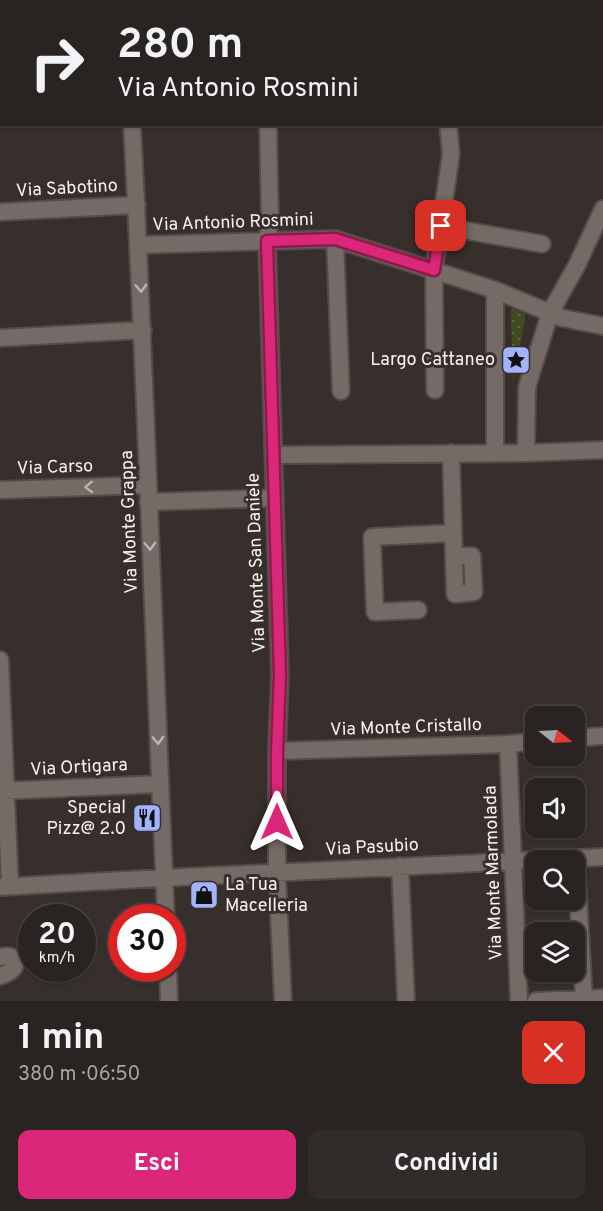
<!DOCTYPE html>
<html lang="it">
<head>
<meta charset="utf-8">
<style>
  :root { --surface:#292321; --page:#312b2a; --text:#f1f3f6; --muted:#a5a4a5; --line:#45403f; --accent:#db2777 }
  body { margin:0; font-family:Overpass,sans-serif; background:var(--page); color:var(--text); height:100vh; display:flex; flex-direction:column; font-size:22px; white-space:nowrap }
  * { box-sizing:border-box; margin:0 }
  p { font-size:20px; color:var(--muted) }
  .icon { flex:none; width:33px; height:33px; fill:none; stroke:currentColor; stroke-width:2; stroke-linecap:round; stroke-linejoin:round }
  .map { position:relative; height:1001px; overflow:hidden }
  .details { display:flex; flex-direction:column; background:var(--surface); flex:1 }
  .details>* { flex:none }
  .guide { position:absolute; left:0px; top:0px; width:603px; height:126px; box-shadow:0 2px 4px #0004,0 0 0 2px var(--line); background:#292321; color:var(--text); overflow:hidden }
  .needle { width:39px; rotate:108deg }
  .fabs { position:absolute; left:525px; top:706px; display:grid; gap:12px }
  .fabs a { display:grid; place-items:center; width:60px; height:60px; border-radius:12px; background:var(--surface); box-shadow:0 2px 4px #0004,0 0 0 2px var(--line); font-size:30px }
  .speed { position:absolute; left:18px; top:904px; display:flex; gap:12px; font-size:30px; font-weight:700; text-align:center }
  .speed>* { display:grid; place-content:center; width:78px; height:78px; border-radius:50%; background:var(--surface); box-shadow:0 2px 4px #0004,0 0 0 2px var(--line); line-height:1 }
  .speed small { font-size:15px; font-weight:400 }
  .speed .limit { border:9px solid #d22; background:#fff; color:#111 }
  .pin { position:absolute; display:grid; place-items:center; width:51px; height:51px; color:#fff; margin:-26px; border-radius:12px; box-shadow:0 3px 9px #0006 }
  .me { position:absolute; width:66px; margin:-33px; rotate:0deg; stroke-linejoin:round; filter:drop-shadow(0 0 4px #0008) }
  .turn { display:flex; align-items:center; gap:21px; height:126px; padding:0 18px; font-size:27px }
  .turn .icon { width:78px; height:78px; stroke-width:2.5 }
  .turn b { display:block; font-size:42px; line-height:51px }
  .round { display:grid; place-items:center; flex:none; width:63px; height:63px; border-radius:12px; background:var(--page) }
  .head { display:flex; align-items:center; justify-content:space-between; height:102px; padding:0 18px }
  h1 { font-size:36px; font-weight:700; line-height:45px }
  .primary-button { display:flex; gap:12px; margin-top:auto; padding:12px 18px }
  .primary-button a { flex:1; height:69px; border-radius:12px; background:var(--accent); color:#fff; font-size:24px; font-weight:700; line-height:69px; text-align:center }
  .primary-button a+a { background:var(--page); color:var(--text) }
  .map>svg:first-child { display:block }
  .grass { fill:url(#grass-dots) }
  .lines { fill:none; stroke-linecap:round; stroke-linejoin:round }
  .street-casing { stroke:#534c49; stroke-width:20 }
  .street { stroke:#746a66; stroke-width:16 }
  .oneway { stroke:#bdb5b2 }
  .route-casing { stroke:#8e194d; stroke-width:15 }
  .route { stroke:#db2777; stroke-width:10 }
  .labels { text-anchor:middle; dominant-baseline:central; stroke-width:6; stroke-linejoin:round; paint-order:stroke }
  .street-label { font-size:18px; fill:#f8f2f0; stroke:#372f2c }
  .poi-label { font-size:18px; fill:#f8f2f0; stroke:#372f2c; text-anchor:end }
</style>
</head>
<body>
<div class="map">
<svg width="603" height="1001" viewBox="0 0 603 1001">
  <defs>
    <pattern id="grass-dots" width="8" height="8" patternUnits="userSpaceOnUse" patternTransform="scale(1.5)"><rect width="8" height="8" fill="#424a1e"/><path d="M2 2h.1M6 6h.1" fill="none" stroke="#5e653f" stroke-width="1.8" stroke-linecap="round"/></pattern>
  </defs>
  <rect width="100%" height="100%" fill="#372f2c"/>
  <!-- grass -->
  <path class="grass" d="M513,309L525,314V318L513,381L511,317L510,311Z"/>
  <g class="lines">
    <!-- street casing -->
    <g class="street-casing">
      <path id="street" d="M127,0V2
        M251,0V2
        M602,43H603
        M0,73H2
        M132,124C146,389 154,654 166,918
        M268,124L270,220L267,241L280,675L277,751V873L283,1001
        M0,212L137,205
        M441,226L542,244
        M335,239L341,391
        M139,245L335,239L495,290L562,318L603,326
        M495,290V453
        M0,338L143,330
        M435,390L434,270L451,154L448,124
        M451,453L455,594L474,592L472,556H454
        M526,453L527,387L550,313L577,265L603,209
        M274,455L526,453L603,450
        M0,490L147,485
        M148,502L275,498
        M418,610L375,612L372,537L453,533
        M0,660L10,886
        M574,738L603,736
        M508,744L519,1001
        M277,751L508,744L536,741
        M0,791L160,784
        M576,858L584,1001
        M400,866L406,1001
        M0,887L142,879L603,857
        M0,957C7,955 12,956 16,962C14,971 8,973 0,976
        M168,969L169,1001
        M536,1001L603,998"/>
    </g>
    <!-- street -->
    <use href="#street" class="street"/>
  </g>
  <!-- one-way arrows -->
  <defs><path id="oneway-chevron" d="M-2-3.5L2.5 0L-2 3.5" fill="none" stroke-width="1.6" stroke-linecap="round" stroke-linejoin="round" transform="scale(1.5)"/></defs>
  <g class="oneway">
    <use href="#oneway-chevron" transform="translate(141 288) rotate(87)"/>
    <use href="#oneway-chevron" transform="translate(89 487) rotate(178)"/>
    <use href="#oneway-chevron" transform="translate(150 546) rotate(88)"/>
    <use href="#oneway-chevron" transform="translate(158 740) rotate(88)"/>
  </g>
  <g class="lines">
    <!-- route casing -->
    <g class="route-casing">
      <path id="route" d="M277,822V751L280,675L267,241L335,239L434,270L441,226"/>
    </g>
    <!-- route -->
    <use href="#route" class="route"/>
  </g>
  <!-- icons -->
  <defs>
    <g id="sight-square" transform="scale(1.5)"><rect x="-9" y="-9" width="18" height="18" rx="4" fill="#a2b2fd" stroke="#372f2c"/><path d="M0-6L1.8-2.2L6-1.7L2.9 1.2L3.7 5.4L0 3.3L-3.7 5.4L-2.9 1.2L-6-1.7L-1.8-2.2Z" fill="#111"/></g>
    <g id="restaurant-square" transform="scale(1.5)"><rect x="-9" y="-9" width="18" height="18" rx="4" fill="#a2b2fd" stroke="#372f2c"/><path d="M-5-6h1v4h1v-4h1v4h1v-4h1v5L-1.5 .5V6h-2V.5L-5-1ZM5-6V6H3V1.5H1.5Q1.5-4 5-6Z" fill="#111"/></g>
    <g id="shop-square" transform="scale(1.5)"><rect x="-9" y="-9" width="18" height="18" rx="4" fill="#a2b2fd" stroke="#372f2c"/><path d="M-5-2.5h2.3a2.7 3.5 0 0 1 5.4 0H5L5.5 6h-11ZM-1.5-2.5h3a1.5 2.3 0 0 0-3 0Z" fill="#111"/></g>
  </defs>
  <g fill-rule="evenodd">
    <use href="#sight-square" x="516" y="360"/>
    <use href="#restaurant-square" x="147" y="818"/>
    <use href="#shop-square" x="204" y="895"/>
  </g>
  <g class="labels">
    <!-- street labels -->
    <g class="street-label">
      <text transform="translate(67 189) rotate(-3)">Via Sabotino</text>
      <text transform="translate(233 223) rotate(-2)">Via Antonio Rosmini</text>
      <text transform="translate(55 468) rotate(-2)">Via Carso</text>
      <text transform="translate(130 522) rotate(-92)">Via Monte Grappa</text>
      <text transform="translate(257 563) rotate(-92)">Via Monte San Daniele</text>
      <text transform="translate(406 728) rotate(-2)">Via Monte Cristallo</text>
      <text transform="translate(79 768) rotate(-3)">Via Ortigara</text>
      <text transform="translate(372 848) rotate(-3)">Via Pasubio</text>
      <text transform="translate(494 873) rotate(-92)">Via Monte Marmolada</text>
    </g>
    <!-- poi labels -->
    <g class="poi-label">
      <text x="495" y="360">Largo Cattaneo</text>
      <text x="126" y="808">Special<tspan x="126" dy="21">Pizz@ 2.0</tspan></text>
      <text x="225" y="885" text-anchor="start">La Tua<tspan x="225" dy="21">Macelleria</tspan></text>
    </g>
  </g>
</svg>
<div class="fabs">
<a><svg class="needle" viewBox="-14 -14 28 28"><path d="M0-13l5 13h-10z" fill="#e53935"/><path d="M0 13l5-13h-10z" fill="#a5a4a5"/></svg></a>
<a><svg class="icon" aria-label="sound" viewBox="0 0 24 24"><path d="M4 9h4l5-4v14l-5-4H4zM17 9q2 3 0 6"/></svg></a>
<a><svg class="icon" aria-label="search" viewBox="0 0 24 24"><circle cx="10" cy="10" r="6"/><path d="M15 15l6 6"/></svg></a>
<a><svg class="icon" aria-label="layers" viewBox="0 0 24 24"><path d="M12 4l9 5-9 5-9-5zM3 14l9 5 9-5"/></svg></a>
</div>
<div class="speed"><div>20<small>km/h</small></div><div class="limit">30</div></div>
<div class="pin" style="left:441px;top:226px;background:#d93025"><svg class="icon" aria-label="arrive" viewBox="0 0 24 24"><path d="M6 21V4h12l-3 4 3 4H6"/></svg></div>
<svg class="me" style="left:277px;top:822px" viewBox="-20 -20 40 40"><path d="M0-17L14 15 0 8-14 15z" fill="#db2777" stroke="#fff" stroke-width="4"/></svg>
<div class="guide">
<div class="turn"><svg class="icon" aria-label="right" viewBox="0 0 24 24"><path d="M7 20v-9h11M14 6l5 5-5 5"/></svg><div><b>280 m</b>Via Antonio Rosmini</div></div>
</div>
</div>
<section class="details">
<div class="head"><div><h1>1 min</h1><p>380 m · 06:50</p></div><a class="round" style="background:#d93025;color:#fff"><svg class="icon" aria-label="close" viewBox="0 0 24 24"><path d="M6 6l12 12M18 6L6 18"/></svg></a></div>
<div class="primary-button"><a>Esci</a><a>Condividi</a></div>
</section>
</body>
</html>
